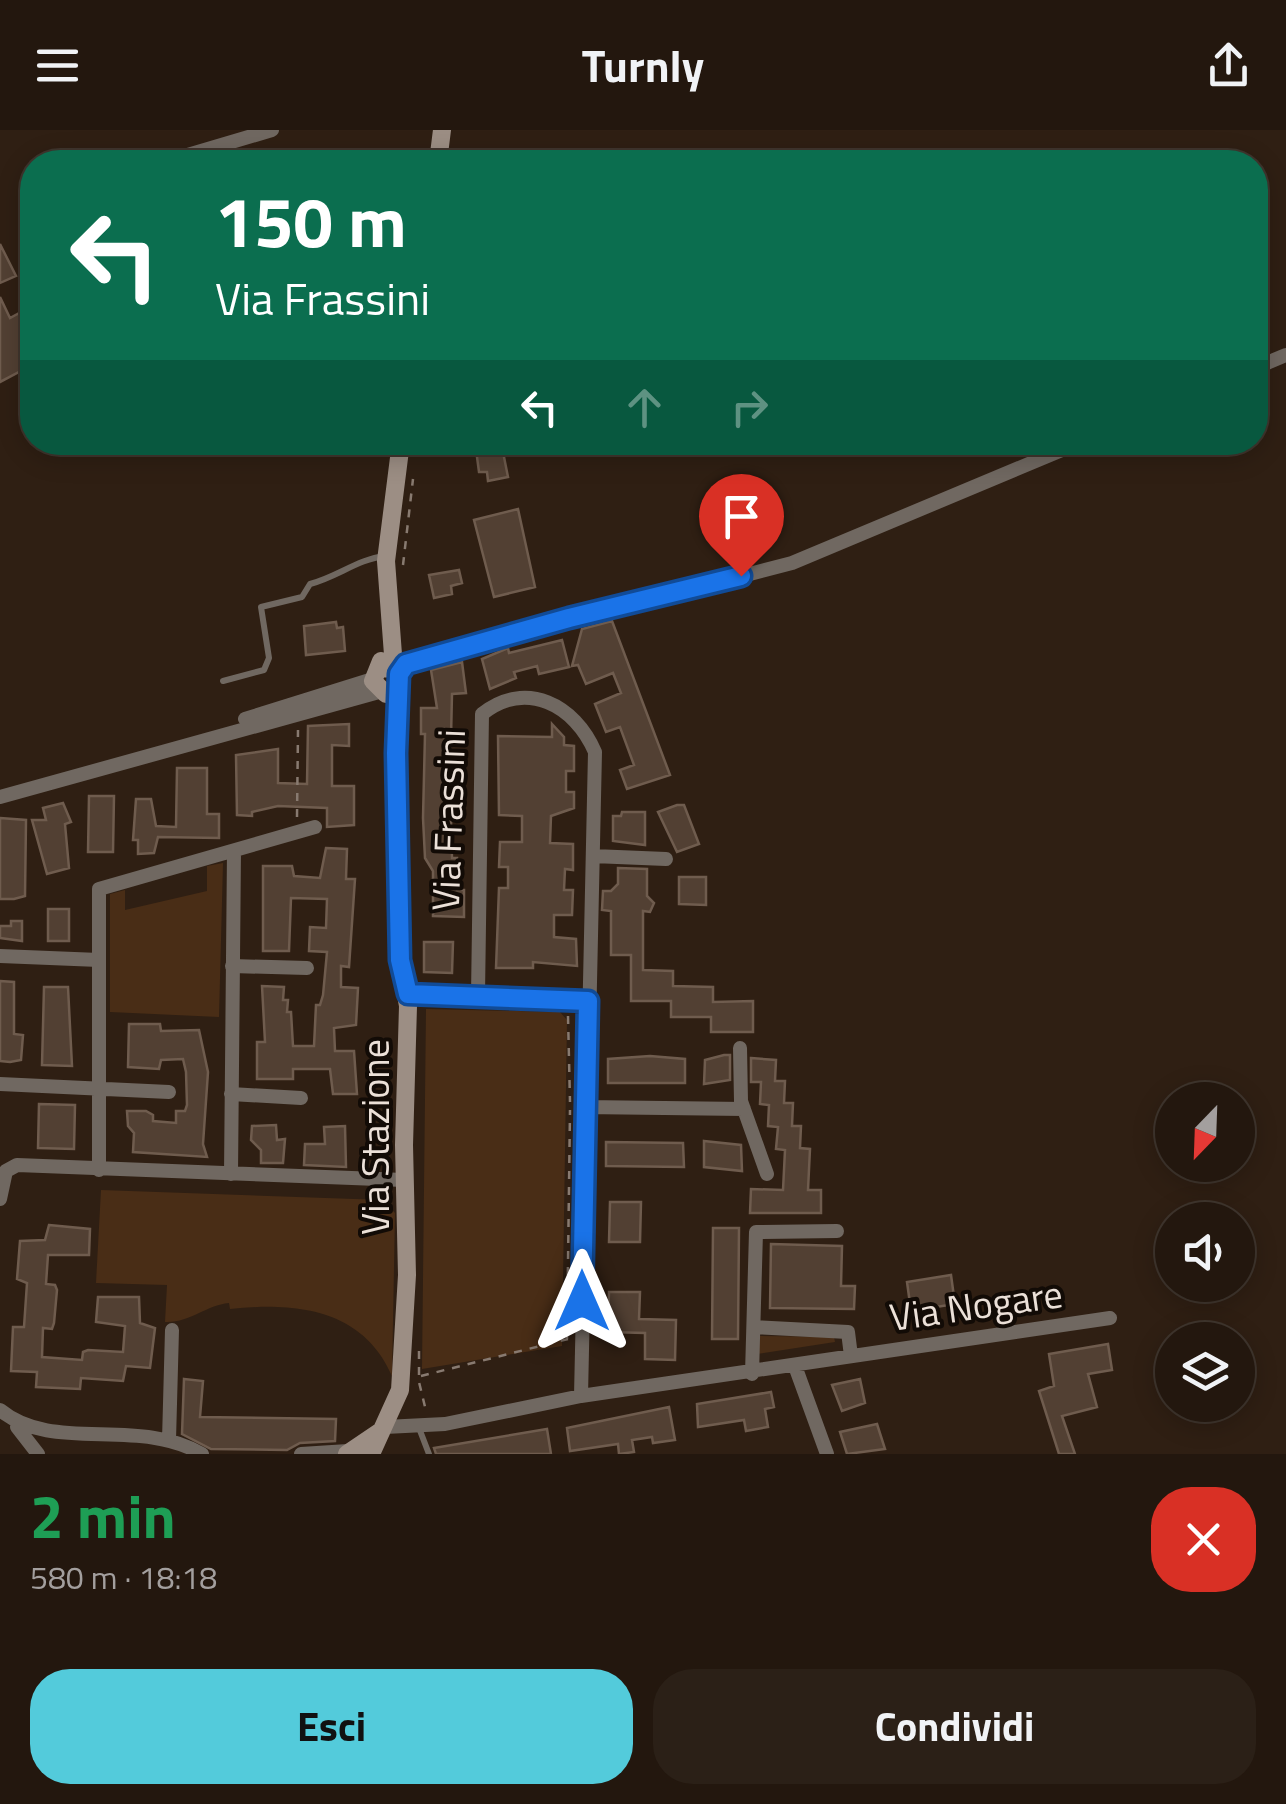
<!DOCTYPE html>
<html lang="it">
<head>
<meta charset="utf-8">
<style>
  :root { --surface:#23170e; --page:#2b2017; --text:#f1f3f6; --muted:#a39f9e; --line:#40362e; --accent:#53cbdb }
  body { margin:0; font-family:"Titillium Web",sans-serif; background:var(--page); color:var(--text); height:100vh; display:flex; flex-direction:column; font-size:38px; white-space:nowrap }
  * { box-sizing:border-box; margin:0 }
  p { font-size:32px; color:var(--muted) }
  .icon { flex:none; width:55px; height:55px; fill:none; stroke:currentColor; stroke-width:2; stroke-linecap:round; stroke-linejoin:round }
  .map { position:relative; height:1324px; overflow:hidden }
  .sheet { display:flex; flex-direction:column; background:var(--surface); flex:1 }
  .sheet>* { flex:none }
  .top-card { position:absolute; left:20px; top:20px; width:1248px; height:305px; border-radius:40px; box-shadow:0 5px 25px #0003,0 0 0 2px var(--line); background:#0b6e4f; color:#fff; overflow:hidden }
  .needle { width:65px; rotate:203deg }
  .controls { position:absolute; left:1155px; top:952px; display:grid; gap:20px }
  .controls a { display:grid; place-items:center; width:100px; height:100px; border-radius:50%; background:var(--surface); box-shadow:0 5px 25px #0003,0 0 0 2px var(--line); font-size:50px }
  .pin { position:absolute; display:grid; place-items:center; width:85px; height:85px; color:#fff; margin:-102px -42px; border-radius:50% 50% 50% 0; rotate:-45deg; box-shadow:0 0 10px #0007 }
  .pin .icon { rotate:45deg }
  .me { position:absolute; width:110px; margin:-55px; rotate:0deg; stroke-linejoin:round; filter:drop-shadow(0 0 8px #0008) }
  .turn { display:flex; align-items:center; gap:35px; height:210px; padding:0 30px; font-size:45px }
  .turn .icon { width:130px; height:130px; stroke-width:2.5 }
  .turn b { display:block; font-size:70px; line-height:85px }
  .lanes { display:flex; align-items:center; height:95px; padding:0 30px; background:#0003; justify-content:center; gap:50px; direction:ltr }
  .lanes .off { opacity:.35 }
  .round { display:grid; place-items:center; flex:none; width:105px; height:105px; border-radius:40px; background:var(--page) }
  .headline { display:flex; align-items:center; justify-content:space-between; height:170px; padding:0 30px }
  h1 { font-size:60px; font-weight:700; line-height:75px; color:#1e9e55 }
  .action { display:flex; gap:20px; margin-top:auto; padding:20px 30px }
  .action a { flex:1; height:115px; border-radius:40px; background:var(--accent); color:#111; font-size:40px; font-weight:700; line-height:115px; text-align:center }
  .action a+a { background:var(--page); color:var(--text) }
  header { display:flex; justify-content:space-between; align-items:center; height:130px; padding:0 30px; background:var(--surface); font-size:45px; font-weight:700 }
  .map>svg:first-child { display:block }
  .green { fill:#492d16 }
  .building { fill:#524033; stroke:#6f5c4e; stroke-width:2.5 }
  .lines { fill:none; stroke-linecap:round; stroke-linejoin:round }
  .path { stroke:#887a70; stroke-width:2.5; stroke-dasharray:8 8; stroke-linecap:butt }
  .lane { stroke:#706861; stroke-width:6 }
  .street { stroke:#706861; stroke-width:14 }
  .secondary { stroke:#9c8e84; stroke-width:18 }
  .route-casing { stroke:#114b97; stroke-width:25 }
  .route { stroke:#1a73e8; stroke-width:18 }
  .labels { text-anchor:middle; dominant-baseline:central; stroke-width:8; stroke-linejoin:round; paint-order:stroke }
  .street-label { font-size:38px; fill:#ebe0d8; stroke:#120b06 }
</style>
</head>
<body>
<header><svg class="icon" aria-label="menu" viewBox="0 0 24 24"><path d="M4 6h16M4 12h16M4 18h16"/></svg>Turnly<svg class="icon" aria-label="share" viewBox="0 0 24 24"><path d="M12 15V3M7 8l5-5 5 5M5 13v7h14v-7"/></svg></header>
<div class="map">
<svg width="1286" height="1324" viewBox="0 0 1286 1324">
  <rect width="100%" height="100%" fill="#2f1f13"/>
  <!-- green -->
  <path class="green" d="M223,733L219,887L110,882V764L125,760V780L207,761V736Z
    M426,879L560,882L567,890L562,1216L422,1239Z
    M101,1060L383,1070L395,1083L392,1246C363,1179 296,1172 230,1179L229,1173C206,1175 190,1193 165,1192L167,1155L96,1153Z
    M758,1206L834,1207L835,1212L757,1224Z"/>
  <!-- building -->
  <path class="building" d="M0,114L16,146L0,153Z
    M0,167L10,188L32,176V235L0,252Z
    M475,312H501L508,347L488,351L487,342H479Z
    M518,379L535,457L494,467L474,390Z
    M459,440L462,453L451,456L452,464L434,468L429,445Z
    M612,491L670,645L627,659L620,640L634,635L620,597L606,602L595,574L621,563L613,543L586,554L578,535L572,536L582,499Z
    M336,492L337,498L343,497L345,521L306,525L304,496Z
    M562,510L569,537L539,544L537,536L514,542L516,548L490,559L482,529L508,518L509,523Z
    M462,532L466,563L452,564L450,651L452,728H457V760H464V787L433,786V741L425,728L423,688L425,604H421V578H437L431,540Z
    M349,594V616L332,615V656H354V695L327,697V678L278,676L252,682V686L237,685L236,625L278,619V653L307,654L308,596Z
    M552,594L564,607V615L574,616V641H566V662H574V678L551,686L550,713L573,714V740L565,739L564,760H573L572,785H554V807L576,809L577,836L533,832V838H496L499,758H508V737H499L500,712H522V686L499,685L498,606L552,607Z
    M177,638H207V684H219V708L158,707L154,723L138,724V710H133L136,669H151L156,696L176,697Z
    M89,666H114L113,722H88Z
    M63,673L71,692L65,694L69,738L47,744L32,690H46L43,678Z
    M677,675H684L699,714L677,722L658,682Z
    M622,682H645V715L613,711V686H621Z
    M0,688L26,690L25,766L14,769H0Z
    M326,718L347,719L346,749H355L349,837L341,836V857L358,858L356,895L334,898L335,921H354L357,964H333L330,939H293V949H257V912H265L262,856L284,857L283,870H288L287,882H291L293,916H314L316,875H320L323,865L327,822L309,821L310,797L326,798L327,769L291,768L289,821H263V736H292L294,746L320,748Z
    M618,738L647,739V766L654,773L650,782L643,781V840L673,841V856L713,857V872L753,871V902H711V887H671V871H631V825H611V781L602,780L603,761H611L618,754Z
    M679,747H706V775L679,774Z
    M48,779H69V811H48Z
    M11,791H22V811L0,808V796H11Z
    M424,812H453L452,843L424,842Z
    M0,851L14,852V904L23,905L21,930L10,932L0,931Z
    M44,857H68L72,936L42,935Z
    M129,894H160L161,901L199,900L208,942L203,1014L207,1027L133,1022L134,1003L128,996L127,981H146L153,985V991L176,993V981H185L187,975L186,942L183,929L161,930L159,939L128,937Z
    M724,925H730V950L704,954L705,930Z
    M650,926L685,929V953H608V929Z
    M751,928L776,930L775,951H785L784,973H793L792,996H801L800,1018L810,1019L808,1060H821V1083H750L751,1059L783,1060L785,1020L776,1019L778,997L768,996L769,975L760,974L761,952H751Z
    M39,974L75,975L74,1019L38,1018Z
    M276,995L277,1010L285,1009L283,1033H261V1020L251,1010L252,996Z
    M345,996L346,1037L304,1035L305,1014H325L324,997Z
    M704,1011L741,1015L742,1041L704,1037Z
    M606,1012L683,1013L684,1037L606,1036Z
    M610,1072H641L640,1112H609Z
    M49,1095L90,1099L89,1125H48L46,1154L55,1155L57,1160L54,1193L52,1199L43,1198L42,1227L82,1230L83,1222L88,1220L123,1222L125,1196L96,1192L98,1167H139L140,1193L155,1198L150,1238L126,1236L123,1251L81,1248L80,1259L36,1257L37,1242L11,1241L13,1197H24L27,1153L17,1149L20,1111L45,1110Z
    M713,1098H739L738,1209H712Z
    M771,1114L842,1116L841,1156H855L854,1179L770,1178Z
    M951,1145L955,1174L911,1181L907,1152Z
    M609,1162H640L639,1189L676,1190L675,1230L645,1229V1203L608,1202Z
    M1108,1214L1112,1240L1088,1244L1097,1277L1062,1286L1075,1324H1059L1039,1261L1054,1256L1049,1224Z
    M184,1249L203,1251L200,1287L336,1289L335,1311L300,1313L287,1320L211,1319L182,1304Z
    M860,1249L865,1273L842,1281L832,1255Z
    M771,1262L774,1277L765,1279L768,1297L746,1301L744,1290L698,1297L697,1274Z
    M669,1277L675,1310L653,1313L652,1307L632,1310L634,1322L619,1324L618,1314L570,1321L567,1298Z
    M877,1294L885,1319L847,1324L840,1302Z
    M547,1299L551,1324H436L434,1318Z"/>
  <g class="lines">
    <!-- path -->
    <path class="path" d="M403,435L413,349
      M297,687L298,600
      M568,886L570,972
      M567,1209L570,980
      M419,1221V1252L426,1281
      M421,1246L568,1209"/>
    <!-- lane -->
    <path class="lane" d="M223,551L264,540L269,528L261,477L302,467L310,454C337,447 358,429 385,426
      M419,1298L429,1324"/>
    <!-- street -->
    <path class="street" d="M164,32L272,0
      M1255,238L1286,225
      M399,544L406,534L792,433L1081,312
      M245,589L373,549
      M0,667L379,562
      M593,726L666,729
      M0,826L99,830
      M232,836L307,838
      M408,864L588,871
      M478,865L482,584C526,549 575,575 595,622L581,1266
      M740,918L741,971L767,1044
      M0,954L169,962
      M231,964L301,968
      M584,977L744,979
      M99,1040V759L315,697
      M231,1044L234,721
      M0,1069L6,1041L17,1035L404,1050
      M754,1197L848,1202L851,1226
      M795,1236L827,1324
      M752,1244L756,1102L837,1101
      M0,1280C53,1324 137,1286 202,1324
      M17,1297L38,1324
      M385,1297L445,1294L581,1266L1110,1188
      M169,1310L172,1200
      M301,1324L348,1321"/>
    <!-- secondary -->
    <path class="secondary" d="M438,32L442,0
      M381,531L373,551L386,564
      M394,538L386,431L401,312
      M347,1324L381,1301
      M371,1324L400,1260L407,1145L404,1015L408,876L400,830L396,623L401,552L396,539L381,538"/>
  </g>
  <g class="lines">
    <!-- route casing -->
    <g class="route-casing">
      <path id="route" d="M582,1171L588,871L408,864L400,830L396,623L399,544L406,534L569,488L741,446"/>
    </g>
    <!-- route -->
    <use href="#route" class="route"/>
  </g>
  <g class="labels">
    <!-- street labels -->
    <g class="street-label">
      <text transform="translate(448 690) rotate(-88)">Via Frassini</text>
      <text transform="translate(375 1007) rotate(-90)">Via Stazione</text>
      <text transform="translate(976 1175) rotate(-8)">Via Nogare</text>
    </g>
  </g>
</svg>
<div class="controls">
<a><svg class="needle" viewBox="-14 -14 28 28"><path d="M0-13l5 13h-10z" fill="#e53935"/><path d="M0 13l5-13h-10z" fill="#a39f9e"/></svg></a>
<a><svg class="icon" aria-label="sound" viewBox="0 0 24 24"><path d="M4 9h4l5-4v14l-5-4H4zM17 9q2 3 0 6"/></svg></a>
<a><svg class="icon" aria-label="layers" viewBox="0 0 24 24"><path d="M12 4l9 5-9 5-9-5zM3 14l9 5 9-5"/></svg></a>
</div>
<div class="pin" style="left:741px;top:446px;background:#d93025"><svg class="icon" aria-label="arrive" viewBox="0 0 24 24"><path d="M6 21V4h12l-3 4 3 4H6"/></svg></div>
<svg class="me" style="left:582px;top:1171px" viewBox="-20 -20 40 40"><path d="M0-17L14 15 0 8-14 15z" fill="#1a73e8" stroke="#fff" stroke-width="4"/></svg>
<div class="top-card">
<div class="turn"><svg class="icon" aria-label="left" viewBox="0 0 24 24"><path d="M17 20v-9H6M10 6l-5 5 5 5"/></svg><div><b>150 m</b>Via Frassini</div></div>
<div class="lanes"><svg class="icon" aria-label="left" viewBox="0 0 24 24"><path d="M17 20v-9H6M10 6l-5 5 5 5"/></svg><svg class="icon off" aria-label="ahead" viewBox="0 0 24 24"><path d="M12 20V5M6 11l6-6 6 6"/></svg><svg class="icon off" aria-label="right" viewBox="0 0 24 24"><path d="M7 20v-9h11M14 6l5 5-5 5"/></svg></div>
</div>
</div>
<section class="sheet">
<div class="headline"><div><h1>2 min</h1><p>580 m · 18:18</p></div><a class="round" style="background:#d93025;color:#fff"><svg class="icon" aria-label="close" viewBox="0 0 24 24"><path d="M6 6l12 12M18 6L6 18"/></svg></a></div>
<div class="action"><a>Esci</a><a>Condividi</a></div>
</section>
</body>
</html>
